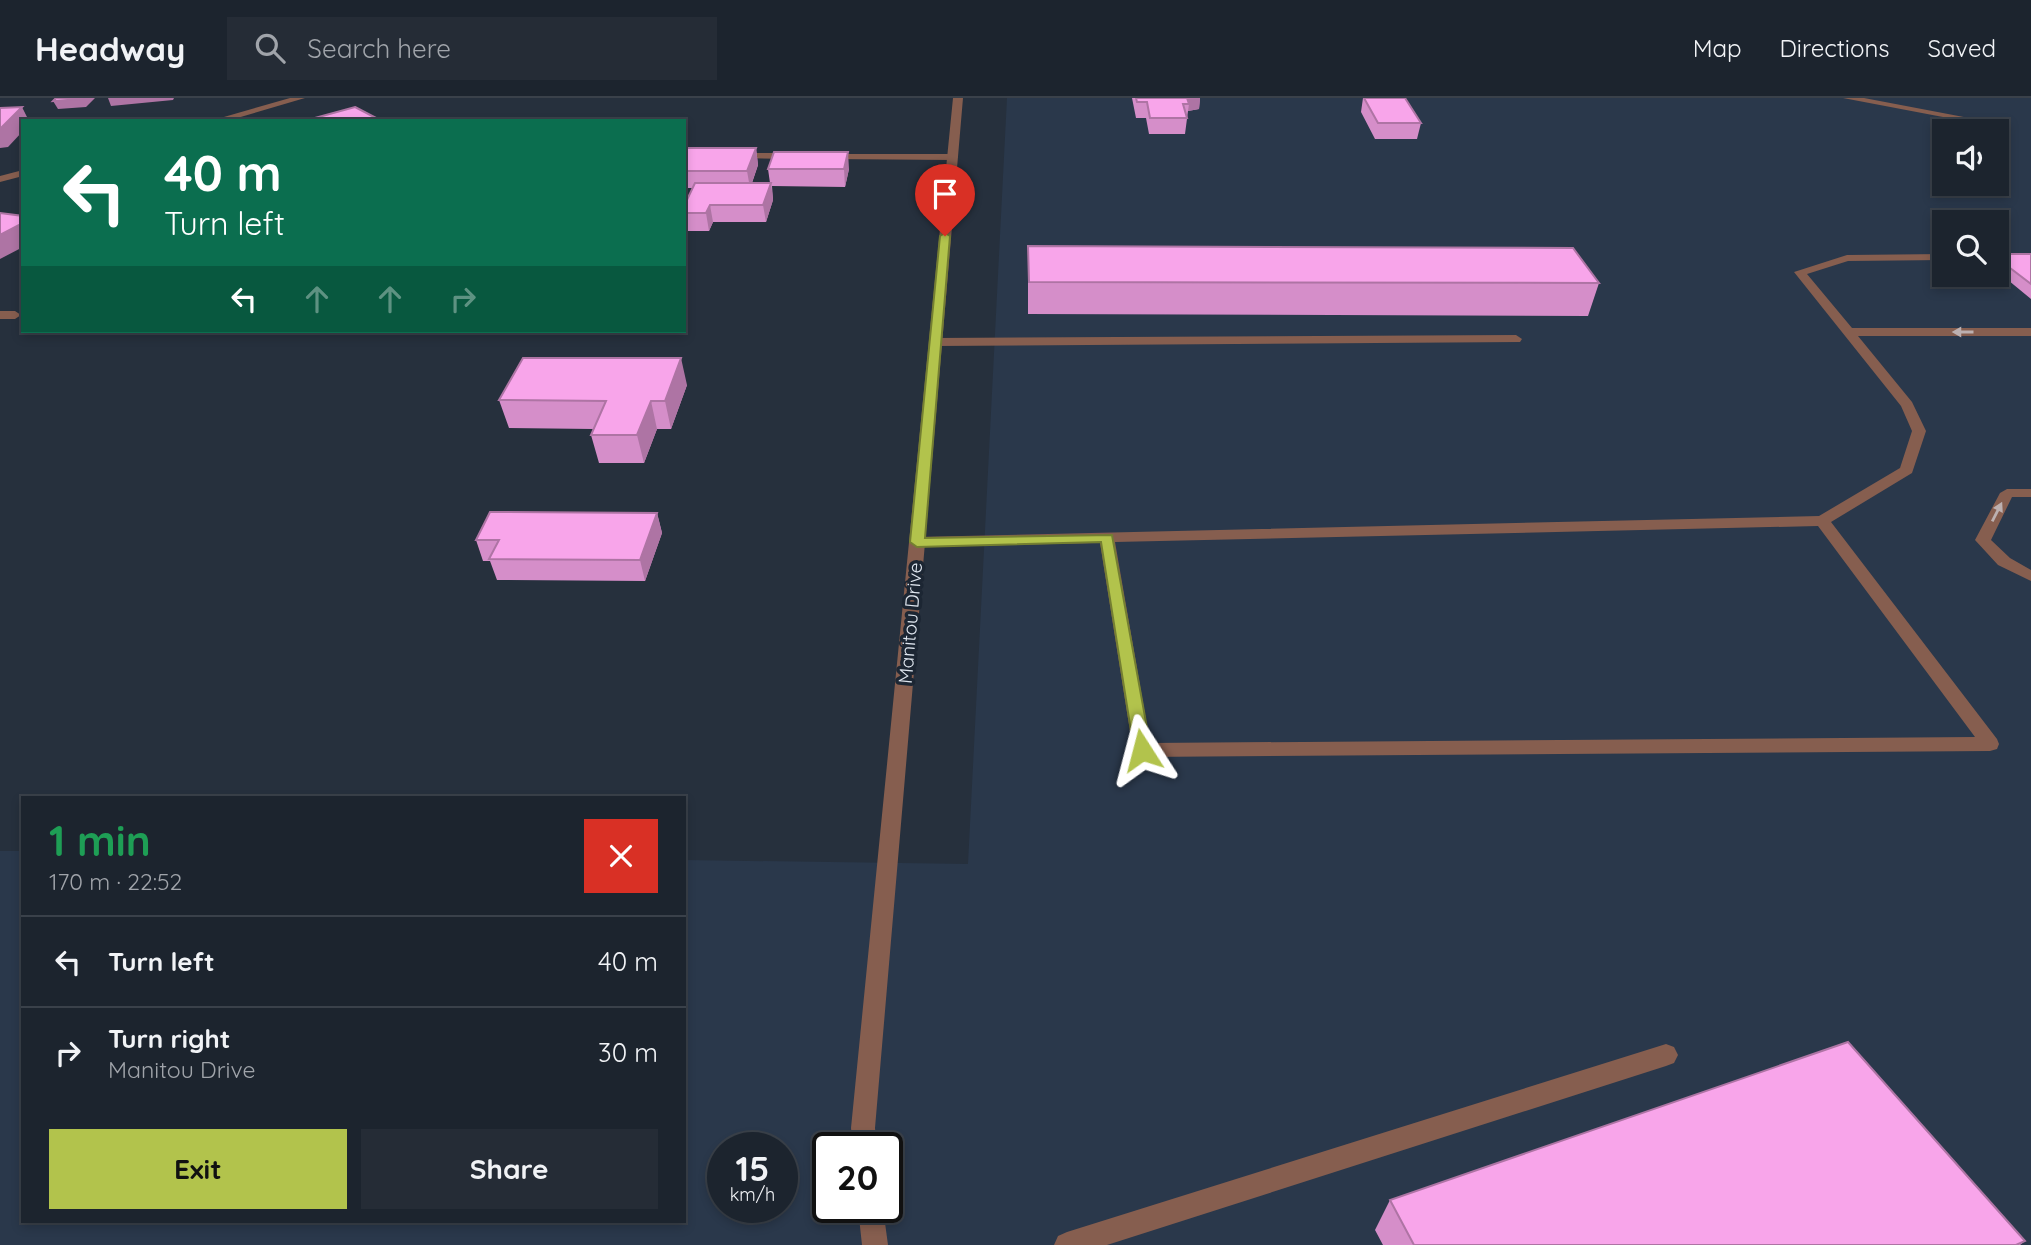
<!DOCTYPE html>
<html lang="en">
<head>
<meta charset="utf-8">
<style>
  :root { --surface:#1c242e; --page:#252c36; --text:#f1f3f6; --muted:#a0a4aa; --line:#3a414a; --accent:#b2c34c }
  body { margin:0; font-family:Quicksand,sans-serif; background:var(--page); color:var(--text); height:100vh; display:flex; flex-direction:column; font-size:26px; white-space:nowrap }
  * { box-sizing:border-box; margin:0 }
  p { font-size:23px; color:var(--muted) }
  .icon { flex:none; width:38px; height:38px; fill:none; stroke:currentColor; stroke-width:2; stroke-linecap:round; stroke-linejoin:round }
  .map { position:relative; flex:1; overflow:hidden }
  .details { position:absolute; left:21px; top:698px; width:665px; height:427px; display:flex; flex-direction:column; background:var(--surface); border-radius:0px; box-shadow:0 4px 10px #0003,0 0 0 2px var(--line) }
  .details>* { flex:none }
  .guide { position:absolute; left:21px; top:21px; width:665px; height:214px; border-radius:0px; box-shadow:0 4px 10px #0003,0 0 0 2px var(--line); background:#0b6e4f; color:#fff; overflow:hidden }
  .fabs { position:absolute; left:1932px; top:21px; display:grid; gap:14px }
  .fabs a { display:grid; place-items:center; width:77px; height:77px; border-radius:0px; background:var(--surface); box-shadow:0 4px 10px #0003,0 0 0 2px var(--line); font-size:35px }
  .speed { position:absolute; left:707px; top:1034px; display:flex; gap:14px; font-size:35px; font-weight:700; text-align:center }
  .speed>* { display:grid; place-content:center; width:91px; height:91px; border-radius:50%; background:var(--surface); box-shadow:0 4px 10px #0003,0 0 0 2px var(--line); line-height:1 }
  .speed small { font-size:18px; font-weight:400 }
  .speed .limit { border:4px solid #111; border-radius:10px; background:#fff; color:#111 }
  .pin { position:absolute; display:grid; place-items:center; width:60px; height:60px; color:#fff; margin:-72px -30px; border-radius:50% 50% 50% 0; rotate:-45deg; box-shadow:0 0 7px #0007 }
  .pin .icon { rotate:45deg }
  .me { position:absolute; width:77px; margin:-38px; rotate:351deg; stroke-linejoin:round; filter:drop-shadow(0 0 5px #0008) }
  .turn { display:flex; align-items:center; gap:24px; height:147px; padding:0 28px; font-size:32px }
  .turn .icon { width:91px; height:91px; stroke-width:2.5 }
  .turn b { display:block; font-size:49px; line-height:60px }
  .lanes { display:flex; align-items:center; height:66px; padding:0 28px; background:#0003; justify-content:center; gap:35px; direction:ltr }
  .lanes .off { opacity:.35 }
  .round { display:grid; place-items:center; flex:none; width:74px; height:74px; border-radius:0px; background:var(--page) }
  .summary { display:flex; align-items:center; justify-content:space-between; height:119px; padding:0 28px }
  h1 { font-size:42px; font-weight:800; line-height:52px; color:#1e9e55 }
  .action { display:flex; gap:14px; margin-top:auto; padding:14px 28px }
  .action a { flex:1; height:80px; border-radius:0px; background:var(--accent); color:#111; font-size:28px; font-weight:800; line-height:80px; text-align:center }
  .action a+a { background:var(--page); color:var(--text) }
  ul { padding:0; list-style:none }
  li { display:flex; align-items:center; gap:21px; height:91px; padding:0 28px; border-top:2px solid var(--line) }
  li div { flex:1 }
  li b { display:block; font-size:26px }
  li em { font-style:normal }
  header { display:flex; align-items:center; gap:42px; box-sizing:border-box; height:98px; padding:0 35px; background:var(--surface); border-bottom:2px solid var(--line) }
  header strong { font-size:33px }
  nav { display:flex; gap:38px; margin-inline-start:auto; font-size:24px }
  .search { width:490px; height:63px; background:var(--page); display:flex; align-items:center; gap:18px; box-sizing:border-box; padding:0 24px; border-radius:0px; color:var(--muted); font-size:26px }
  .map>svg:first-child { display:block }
  .built { fill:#2a384b; fill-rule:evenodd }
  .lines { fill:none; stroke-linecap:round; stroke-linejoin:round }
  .service { fill:#865e4f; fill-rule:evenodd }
  .minor { fill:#865e4f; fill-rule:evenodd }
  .wall { fill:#d58ec9 }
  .shaded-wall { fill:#ae74a4 }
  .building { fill:#f8a5ea; stroke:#ae74a4; stroke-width:2 }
  .oneway { fill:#bcb0b0 }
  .route { fill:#b2c34c; stroke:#747f31; stroke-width:2 }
  .labels { text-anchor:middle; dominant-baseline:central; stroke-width:7; stroke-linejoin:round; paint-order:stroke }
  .street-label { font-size:19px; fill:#e0e7f0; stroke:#1c2633 }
</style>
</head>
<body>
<header>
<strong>Headway</strong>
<div class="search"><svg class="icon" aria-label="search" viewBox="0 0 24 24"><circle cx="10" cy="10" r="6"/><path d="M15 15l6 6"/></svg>Search here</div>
<nav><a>Map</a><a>Directions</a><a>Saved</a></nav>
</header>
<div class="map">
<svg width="2031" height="1147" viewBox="0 0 2031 1147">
  <rect width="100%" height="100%" fill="#26303d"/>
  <!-- built -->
  <path class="built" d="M1007,0H2031V1147H0V753H23V1124H684V762L968,766ZM1944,33H1997V86H1944ZM1944,124H1997V177H1944ZM723,1050H782V1110H723ZM828,1050H887V1110H828Z"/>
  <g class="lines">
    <!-- service -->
    <path class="service" d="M1843,0H1864L1969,20L1964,23Z
      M732,55H795L800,58L795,61L736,60L731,57Z
      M823,56H953L958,59L953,62L827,61L823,60Z
      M1944,156V162L1848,163L1807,176L1852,230H2031V238H1858L1912,304L1926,333L1912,375L1831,424L1997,641L1999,646L1997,651L1990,653L1142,659L1135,657L1133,652L1100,445L917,449L909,444L917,439L1819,418L1900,370L1912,333L1901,308L1794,174L1847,157ZM1818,428L1975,639L1150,645L1115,444Z
      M0,213H15L21,217L15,221H0Z
      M1516,237L1522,241L1520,244L935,248L929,244L935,240Z
      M2007,391H2031V399H2012L1991,442L2010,460L2031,472V483L1998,467L1975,442L2000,395Z
      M1666,946L1674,949L1678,957L1674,965L1666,968L1107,1147H1054L1058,1138L1067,1134Z"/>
    <!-- minor -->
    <path class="minor" d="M290,0H305L227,23H210Z
      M953,0H963L875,1030L877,1050H853L851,1030Z
      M23,72V78L0,84V78Z
      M858,1110H883L888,1147H862Z"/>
  </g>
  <!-- wall -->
  <path class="wall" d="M1132,0H1200L1199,11L1188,13L1185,36H1149L1146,20H1136Z
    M1363,0H1405L1421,25L1417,41H1375L1361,14Z
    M684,50H756L758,67L752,85H770L768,71H849L845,89L772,88L773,102L766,124H713L709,133H684V108L693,90H684Z
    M1028,148L1599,185L1588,218L1028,216Z
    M1997,156H2031V201L1997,173Z
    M687,287L671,331H657L644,365H599L591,337L593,331L509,330L499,302Z
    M657,415L662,435L645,483L497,482L490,463H483L476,442Z
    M1390,1102L2025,1143L2020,1147H1383L1375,1132Z"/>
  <!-- shaded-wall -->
  <path class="shaded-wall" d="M83,0H95L86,9L58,11L53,3Z
    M108,0H174L173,2L111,8Z
    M1187,0H1200L1199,11L1188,13L1189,6Z
    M22,9L29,23H23V33L8,49L0,50V31Z
    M756,50L758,67L750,90L747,73Z
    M848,54L849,71L845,89L844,71Z
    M771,85L773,102L766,124L763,107Z
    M710,107L713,124L709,133L706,115Z
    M23,125V149L0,161V137Z
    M681,260L687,287L671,331L665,303Z
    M651,303L657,331L644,365L637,337Z
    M657,415L662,435L645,483L640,462Z"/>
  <!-- building -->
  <path class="building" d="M56,0H83L82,1L53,3Z
    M1136,0H1187L1189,6H1183L1187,20H1150L1147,4H1137Z
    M1364,0H1405L1421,25H1378Z
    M22,9L0,31V10Z
    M355,9L378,21L373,23H319L315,20Z
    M684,50H756L747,73H684Z
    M774,54H848L844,71H768Z
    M695,85H771L763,107H710L706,115H684V108Z
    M0,115L23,118V125L0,137Z
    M1028,148L1573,150L1599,185L1029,184Z
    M1997,156H2031V186L1997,160Z
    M523,260H681L665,303H651L637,337H591L606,303L499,302Z
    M490,414L657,415L640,462L489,461L499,442H476Z
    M1848,944L2025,1143L2016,1147H1414L1390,1102Z"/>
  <!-- one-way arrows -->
  <defs><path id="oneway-solid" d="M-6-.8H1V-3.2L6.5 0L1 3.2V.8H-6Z" transform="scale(1.75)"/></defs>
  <g class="oneway">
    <use href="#oneway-solid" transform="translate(1963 234) rotate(180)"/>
    <use href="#oneway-solid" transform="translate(1997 414) rotate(-63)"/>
  </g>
  <!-- route -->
  <path class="route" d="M945,135L950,138L925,440L1112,437L1151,652L1148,656L1142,658L1134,652L1101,444L917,449L910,444L940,138Z"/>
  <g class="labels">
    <!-- street labels -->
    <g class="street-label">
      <text transform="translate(910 525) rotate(-85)">Manitou Drive</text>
    </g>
  </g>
</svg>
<div class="fabs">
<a><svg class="icon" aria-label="sound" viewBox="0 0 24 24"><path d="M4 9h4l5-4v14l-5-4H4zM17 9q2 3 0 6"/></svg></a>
<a><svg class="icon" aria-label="search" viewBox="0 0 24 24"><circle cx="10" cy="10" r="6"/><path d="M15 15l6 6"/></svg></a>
</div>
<div class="speed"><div>15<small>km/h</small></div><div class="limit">20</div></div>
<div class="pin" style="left:945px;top:138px;background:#d93025"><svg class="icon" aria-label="arrive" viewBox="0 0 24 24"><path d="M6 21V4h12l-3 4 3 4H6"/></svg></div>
<svg class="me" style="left:1142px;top:652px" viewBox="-20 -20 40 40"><path d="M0-17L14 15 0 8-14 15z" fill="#b2c34c" stroke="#fff" stroke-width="4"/></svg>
<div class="guide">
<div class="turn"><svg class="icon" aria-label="left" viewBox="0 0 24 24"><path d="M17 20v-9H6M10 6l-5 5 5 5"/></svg><div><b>40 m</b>Turn left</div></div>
<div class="lanes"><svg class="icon" aria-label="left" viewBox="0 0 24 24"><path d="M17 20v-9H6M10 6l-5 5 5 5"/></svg><svg class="icon off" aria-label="ahead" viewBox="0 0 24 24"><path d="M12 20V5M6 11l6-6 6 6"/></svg><svg class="icon off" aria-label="ahead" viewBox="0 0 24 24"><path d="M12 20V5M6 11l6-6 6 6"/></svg><svg class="icon off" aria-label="right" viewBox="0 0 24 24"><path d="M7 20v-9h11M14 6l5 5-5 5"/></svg></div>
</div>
<section class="details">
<div class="summary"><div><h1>1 min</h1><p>170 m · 22:52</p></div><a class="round" style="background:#d93025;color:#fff"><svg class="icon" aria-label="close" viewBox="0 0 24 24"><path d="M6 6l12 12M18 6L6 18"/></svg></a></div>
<ul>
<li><svg class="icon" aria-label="left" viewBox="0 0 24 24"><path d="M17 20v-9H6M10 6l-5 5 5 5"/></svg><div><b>Turn left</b></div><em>40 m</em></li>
<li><svg class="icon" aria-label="right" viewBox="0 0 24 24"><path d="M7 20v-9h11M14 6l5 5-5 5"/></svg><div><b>Turn right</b><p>Manitou Drive</p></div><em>30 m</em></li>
</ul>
<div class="action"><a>Exit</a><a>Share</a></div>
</section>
</div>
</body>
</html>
